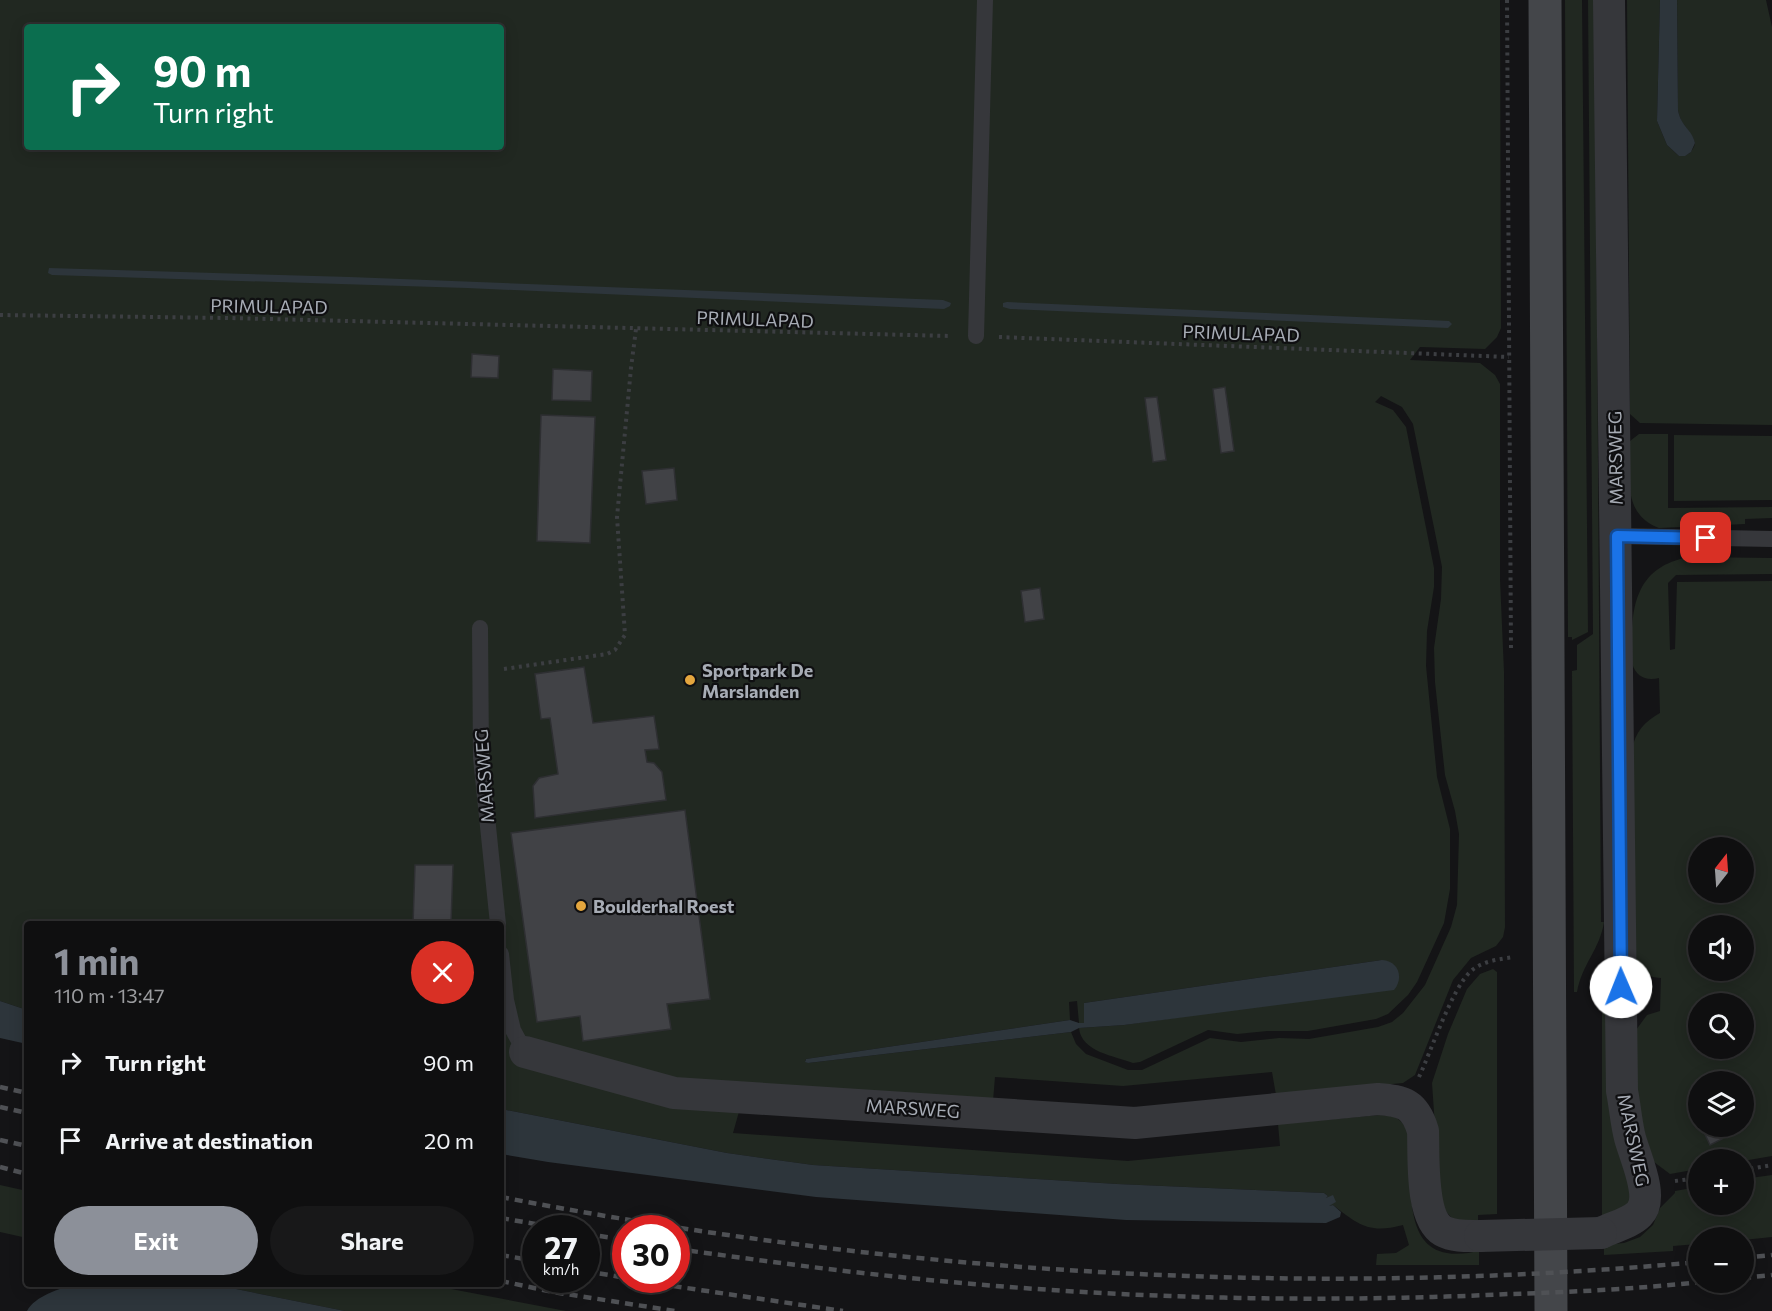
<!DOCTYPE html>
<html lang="en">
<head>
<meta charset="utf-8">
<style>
  :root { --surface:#0f0f10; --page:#181819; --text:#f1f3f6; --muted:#9b9c9f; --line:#2f2f30; --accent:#8c9099 }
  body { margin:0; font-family:Commissioner,sans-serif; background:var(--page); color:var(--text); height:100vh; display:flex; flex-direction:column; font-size:22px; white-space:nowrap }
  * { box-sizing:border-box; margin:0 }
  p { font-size:20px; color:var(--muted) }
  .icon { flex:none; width:33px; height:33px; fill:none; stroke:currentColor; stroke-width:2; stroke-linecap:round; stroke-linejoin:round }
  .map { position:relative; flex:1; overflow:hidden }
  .details { position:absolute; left:24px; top:921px; width:480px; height:366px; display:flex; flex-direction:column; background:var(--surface); border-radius:6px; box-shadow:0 3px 15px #0003,0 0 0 2px var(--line) }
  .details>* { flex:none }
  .banner { position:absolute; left:24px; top:24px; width:480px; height:126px; border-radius:6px; box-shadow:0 3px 15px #0003,0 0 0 2px var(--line); background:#0b6e4f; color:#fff; overflow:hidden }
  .needle { width:39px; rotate:17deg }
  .controls { position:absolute; left:1688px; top:837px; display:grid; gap:12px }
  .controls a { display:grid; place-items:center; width:66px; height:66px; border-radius:50%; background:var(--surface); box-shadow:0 3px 15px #0003,0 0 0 2px var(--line); font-size:30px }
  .speed { position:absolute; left:522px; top:1215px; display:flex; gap:12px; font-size:30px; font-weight:700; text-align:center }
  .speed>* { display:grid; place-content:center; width:78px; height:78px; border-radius:50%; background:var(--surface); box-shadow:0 3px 15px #0003,0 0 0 2px var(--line); line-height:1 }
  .speed small { font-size:15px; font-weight:400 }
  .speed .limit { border:9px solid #d22; background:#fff; color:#111 }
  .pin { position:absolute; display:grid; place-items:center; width:51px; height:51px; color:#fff; margin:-26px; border-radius:12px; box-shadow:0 3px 9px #0006 }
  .me { position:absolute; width:66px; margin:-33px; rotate:359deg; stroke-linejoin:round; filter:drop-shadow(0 0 4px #0008) }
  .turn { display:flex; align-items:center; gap:21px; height:126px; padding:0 30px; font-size:27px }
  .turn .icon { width:78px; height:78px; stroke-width:2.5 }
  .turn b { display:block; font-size:42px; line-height:51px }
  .round { display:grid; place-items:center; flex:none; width:63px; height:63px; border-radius:32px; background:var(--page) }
  .summary { display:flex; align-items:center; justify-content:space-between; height:102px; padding:0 30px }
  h1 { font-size:36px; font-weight:700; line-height:45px; color:var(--accent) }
  .button { display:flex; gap:12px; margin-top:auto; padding:12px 30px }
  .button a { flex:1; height:69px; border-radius:36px; background:var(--accent); color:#fff; font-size:24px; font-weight:700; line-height:69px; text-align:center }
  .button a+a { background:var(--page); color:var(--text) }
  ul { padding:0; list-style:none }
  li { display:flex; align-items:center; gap:18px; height:78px; padding:0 30px }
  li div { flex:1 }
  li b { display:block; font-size:22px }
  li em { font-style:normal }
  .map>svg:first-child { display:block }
  .green { fill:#212821; fill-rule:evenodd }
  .water { fill:#2d353b }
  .building { fill:#414246; stroke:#2e2f32; stroke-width:1.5 }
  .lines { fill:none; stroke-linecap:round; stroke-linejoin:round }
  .path { stroke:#3c3e42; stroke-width:4; stroke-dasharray:3 4.5; stroke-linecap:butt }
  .lane { stroke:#36373b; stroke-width:16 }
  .street { stroke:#36373b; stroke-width:32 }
  .secondary { stroke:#44464a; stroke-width:33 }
  .rail { stroke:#4f5155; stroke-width:4.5; stroke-dasharray:8 6; stroke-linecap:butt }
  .street-bridge { stroke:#36373b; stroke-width:32 }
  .route-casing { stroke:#114b97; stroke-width:15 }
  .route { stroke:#1a73e8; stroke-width:10 }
  .poi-dot { fill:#e4a63e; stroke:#0f0f11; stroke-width:2 }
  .labels { text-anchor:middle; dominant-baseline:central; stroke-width:4.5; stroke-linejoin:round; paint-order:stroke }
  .street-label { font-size:18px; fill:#a7acb5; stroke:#0f0f11 }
  .poi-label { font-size:18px; font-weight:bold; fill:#a7acb5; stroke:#0f0f11; text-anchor:start }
</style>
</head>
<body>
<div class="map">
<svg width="1772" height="1311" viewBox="0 0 1772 1311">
  <rect width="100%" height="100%" fill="#141416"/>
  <!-- green -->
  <path class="green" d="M0,0H1500L1501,328L1497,337L1485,349L1420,347L1410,360L1480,363L1495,375L1500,384V579L1504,672L1505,927L1503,937L1496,946L1471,958L1453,980L1415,1075L1403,1083L1276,1095L1272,1072L1123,1086L995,1077L993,1101L747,1083L733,1133L1128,1161L1280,1146L1278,1124L1380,1115C1386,1116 1393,1115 1398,1119C1409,1127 1410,1141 1410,1153C1412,1185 1404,1246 1447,1253C1458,1255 1469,1253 1479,1251V1265H1376L1377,1254L1396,1253L1409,1245L1403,1225C1369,1234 1359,1225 1333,1205L1329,1206V1205L1335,1202L1326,1198L1328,1196L1324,1193L1117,1184L813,1165L727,1153L501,1109V924H27V1010L0,1001ZM27,27H501V147H27ZM1381,396L1402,407L1413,424L1442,567L1441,599L1434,648L1435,682L1445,775L1455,811L1459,834L1457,905L1451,927L1425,985L1403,1013L1392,1022L1378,1027L1309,1039L1279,1038L1241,1042L1210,1038L1142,1070H1128L1086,1054L1076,1044L1071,1032L808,1063L805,1061L806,1059L1070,1020L1069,1002L1077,1001L1079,1023H1085L1084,1003L1382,960L1202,1014L1124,1025L1079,1028C1081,1052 1115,1056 1133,1063L1140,1062L1208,1030L1237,1034L1267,1031H1308L1376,1019L1388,1014L1408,995L1417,982L1444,923L1450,889V829L1437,777L1426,666L1427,631L1434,587V568L1406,427L1393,410L1375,402Z
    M1565,0H1582L1588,632L1572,640V637H1568Z
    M1588,0H1595L1601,922H1604C1600,949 1582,964 1577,992H1574L1572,671L1577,670V645L1593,634Z
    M1627,0H1660L1657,121L1667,145L1679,156C1688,156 1693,152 1695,143C1691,130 1680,125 1678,110L1677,0H1766L1772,27V425L1640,423L1630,414Z
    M1639,434H1668V508L1772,507V518L1745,519V524L1659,528C1621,514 1630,474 1630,441Z
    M1674,435L1772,436V500L1674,501Z
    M1689,557L1772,558V574L1676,575L1668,583L1670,650L1675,649L1677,582L1772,581V1156L1743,1161V1160H1698V1169L1670,1174L1654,1162H1651L1637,1097L1636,1030L1647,1015L1660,1011L1661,978C1648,977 1641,974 1635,961L1632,750C1635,732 1645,721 1660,713L1659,678C1646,681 1636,677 1632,663C1631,615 1630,568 1689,557ZM1698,848H1743V892H1698ZM1698,926H1743V970H1698ZM1698,1004H1743V1048H1698ZM1698,1082H1743V1126H1698Z
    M1493,969L1497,972V1214L1478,1215V1223C1456,1224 1448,1219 1440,1199L1432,1083L1448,1034L1467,989L1480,974Z
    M1599,978L1606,981L1625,1170L1633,1205L1602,1217V983H1599Z
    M1772,1175V1237L1743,1240V1238H1698V1244L1673,1246V1251L1604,1255V1245L1624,1243L1640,1237L1653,1225L1660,1208L1675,1193V1191L1698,1187V1204H1743V1179Z
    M0,1185L27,1191V1238L0,1232Z
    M211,1284H425L566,1311H345Z"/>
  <!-- water -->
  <path class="water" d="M1660,0H1677L1678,110C1681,127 1692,129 1695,143L1691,152L1685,156H1679L1667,145L1657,121Z
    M49,268L350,277L943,300L951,303L950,306L944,309L467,288L52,275L48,273Z
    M1007,302L1427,320L1449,321L1452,324L1448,328L1010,309L1003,307V303Z
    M1382,960C1399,961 1404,978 1394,990L1124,1025L1079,1028L1071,1032L808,1063L805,1062L806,1059L1070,1020L1079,1023H1084V1003Z
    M0,1001L27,1010V1044L0,1038Z
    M501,1109L727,1153L813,1165L1117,1184L1324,1193L1328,1196L1326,1198L1333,1195L1336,1202L1329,1206L1333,1205L1341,1212L1340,1217L1326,1223L1126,1220L816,1197L548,1162L501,1154Z
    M75,1284H211L345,1311H27C35,1296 59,1289 75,1284Z"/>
  <!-- building -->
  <path class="building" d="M472,354L499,356L498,378L471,377Z
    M553,369L592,371L591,401L552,400Z
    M1225,387L1234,451L1221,453L1213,389Z
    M1157,397L1166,460L1153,462L1145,398Z
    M541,415L595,417L590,543L537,541Z
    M674,468L677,500L646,504L642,471Z
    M1040,588L1044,619L1025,622L1021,591Z
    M584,667L593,723L654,716L659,749L645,750L647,762L654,763L662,772L666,800L535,818L533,786L539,778L558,774L550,718L541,719L535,674Z
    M685,810L710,999L667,1004L671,1029L583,1041L580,1016L537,1022L511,833Z
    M415,865H453L451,924H413Z
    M1704,1126H1716L1722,1139L1710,1145L1702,1128Z"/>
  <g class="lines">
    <!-- path -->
    <path class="path" d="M1507,0L1511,650
      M0,315L229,318L950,336
      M999,337L1509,357
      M504,669L607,654L615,650L625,635L617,517L631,368L636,329
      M1419,1077C1431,1051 1452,989 1470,972C1481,961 1500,959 1514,957
      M1743,1170L1772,1165
      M1675,1181L1698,1178"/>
    <!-- lane -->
    <path class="lane" d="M976,336L985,0
      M1617,536L1772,539
      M480,628L481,758L498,924
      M501,954L506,1000L513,1030L525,1052"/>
    <!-- street -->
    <path class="street" d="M525,1052L674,1093L1135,1123L1378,1099C1404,1101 1415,1104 1423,1131C1424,1154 1420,1218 1443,1231C1454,1237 1468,1236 1480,1236
      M1601,1233C1613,1227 1630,1223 1639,1214C1655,1198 1635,1157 1630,1138C1626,1122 1625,1106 1622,1091L1609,0"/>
    <!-- secondary -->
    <path class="secondary" d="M1545,0L1551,1311"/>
    <!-- rail -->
    <path class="rail" d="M0,1087L27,1093
      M0,1107L27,1113
      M0,1140L27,1146
      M0,1167L27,1174
      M501,1197C895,1273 1298,1299 1698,1262
      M501,1218L558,1228
      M586,1234L626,1240
      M676,1249C745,1258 813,1268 881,1275C1090,1298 1300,1304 1510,1294C1573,1292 1637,1289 1700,1282
      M501,1255L536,1261
      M1743,1258L1772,1255
      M586,1271L626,1278
      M1743,1278L1772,1275
      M632,1280L843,1311
      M501,1281L553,1292L675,1311"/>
    <!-- street-bridge -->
    <path class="street-bridge" d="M1480,1236L1601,1233"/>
  </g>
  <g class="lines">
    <!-- route casing -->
    <g class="route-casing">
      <path id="route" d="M1621,987L1617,536L1706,538"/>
    </g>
    <!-- route -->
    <use href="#route" class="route"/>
  </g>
  <!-- markers -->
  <g class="poi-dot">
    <circle cx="690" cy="680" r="6"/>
    <circle cx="581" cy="906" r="6"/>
  </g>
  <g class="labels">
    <!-- street labels -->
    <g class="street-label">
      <text transform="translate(269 306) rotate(1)">PRIMULAPAD</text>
      <text transform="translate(755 319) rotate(2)">PRIMULAPAD</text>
      <text transform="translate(1241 333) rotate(2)">PRIMULAPAD</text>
      <text transform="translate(1615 458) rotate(-91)">MARSWEG</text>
      <text transform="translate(484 776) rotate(-94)">MARSWEG</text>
      <text transform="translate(913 1108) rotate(4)">MARSWEG</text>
      <text transform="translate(1634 1140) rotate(78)">MARSWEG</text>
    </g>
    <!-- poi labels -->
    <g class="poi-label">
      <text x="702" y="670">Sportpark De<tspan x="702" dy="21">Marslanden</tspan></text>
      <text x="593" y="906">Boulderhal Roest</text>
    </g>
  </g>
</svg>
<div class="controls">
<a><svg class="needle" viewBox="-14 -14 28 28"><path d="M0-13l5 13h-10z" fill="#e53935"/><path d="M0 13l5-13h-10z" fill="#9b9c9f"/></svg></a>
<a><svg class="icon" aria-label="sound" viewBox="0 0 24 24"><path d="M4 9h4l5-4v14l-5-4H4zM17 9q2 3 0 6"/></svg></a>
<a><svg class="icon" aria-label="search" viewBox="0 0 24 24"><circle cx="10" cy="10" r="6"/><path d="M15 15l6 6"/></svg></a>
<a><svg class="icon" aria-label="layers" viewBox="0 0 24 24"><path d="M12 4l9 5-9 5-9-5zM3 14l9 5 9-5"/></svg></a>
<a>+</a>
<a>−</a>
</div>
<div class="speed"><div>27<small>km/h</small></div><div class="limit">30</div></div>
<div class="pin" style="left:1706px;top:538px;background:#d93025"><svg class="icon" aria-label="arrive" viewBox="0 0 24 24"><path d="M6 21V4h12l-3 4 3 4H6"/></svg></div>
<svg class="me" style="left:1621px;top:987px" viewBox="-20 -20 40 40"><circle r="19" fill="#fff"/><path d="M0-13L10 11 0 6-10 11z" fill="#1a73e8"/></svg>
<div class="banner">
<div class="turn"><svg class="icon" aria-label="right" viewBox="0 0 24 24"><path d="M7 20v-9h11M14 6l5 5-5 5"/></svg><div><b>90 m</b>Turn right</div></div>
</div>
<section class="details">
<div class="summary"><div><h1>1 min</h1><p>110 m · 13:47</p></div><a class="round" style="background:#d93025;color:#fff"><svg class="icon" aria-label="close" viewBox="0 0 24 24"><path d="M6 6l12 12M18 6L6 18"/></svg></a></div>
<ul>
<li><svg class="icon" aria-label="right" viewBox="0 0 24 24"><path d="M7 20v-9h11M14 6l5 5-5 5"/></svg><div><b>Turn right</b></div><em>90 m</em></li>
<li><svg class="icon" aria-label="arrive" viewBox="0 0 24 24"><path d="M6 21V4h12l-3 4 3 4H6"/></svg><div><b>Arrive at destination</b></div><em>20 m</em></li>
</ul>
<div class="button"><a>Exit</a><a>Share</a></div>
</section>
</div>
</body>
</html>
